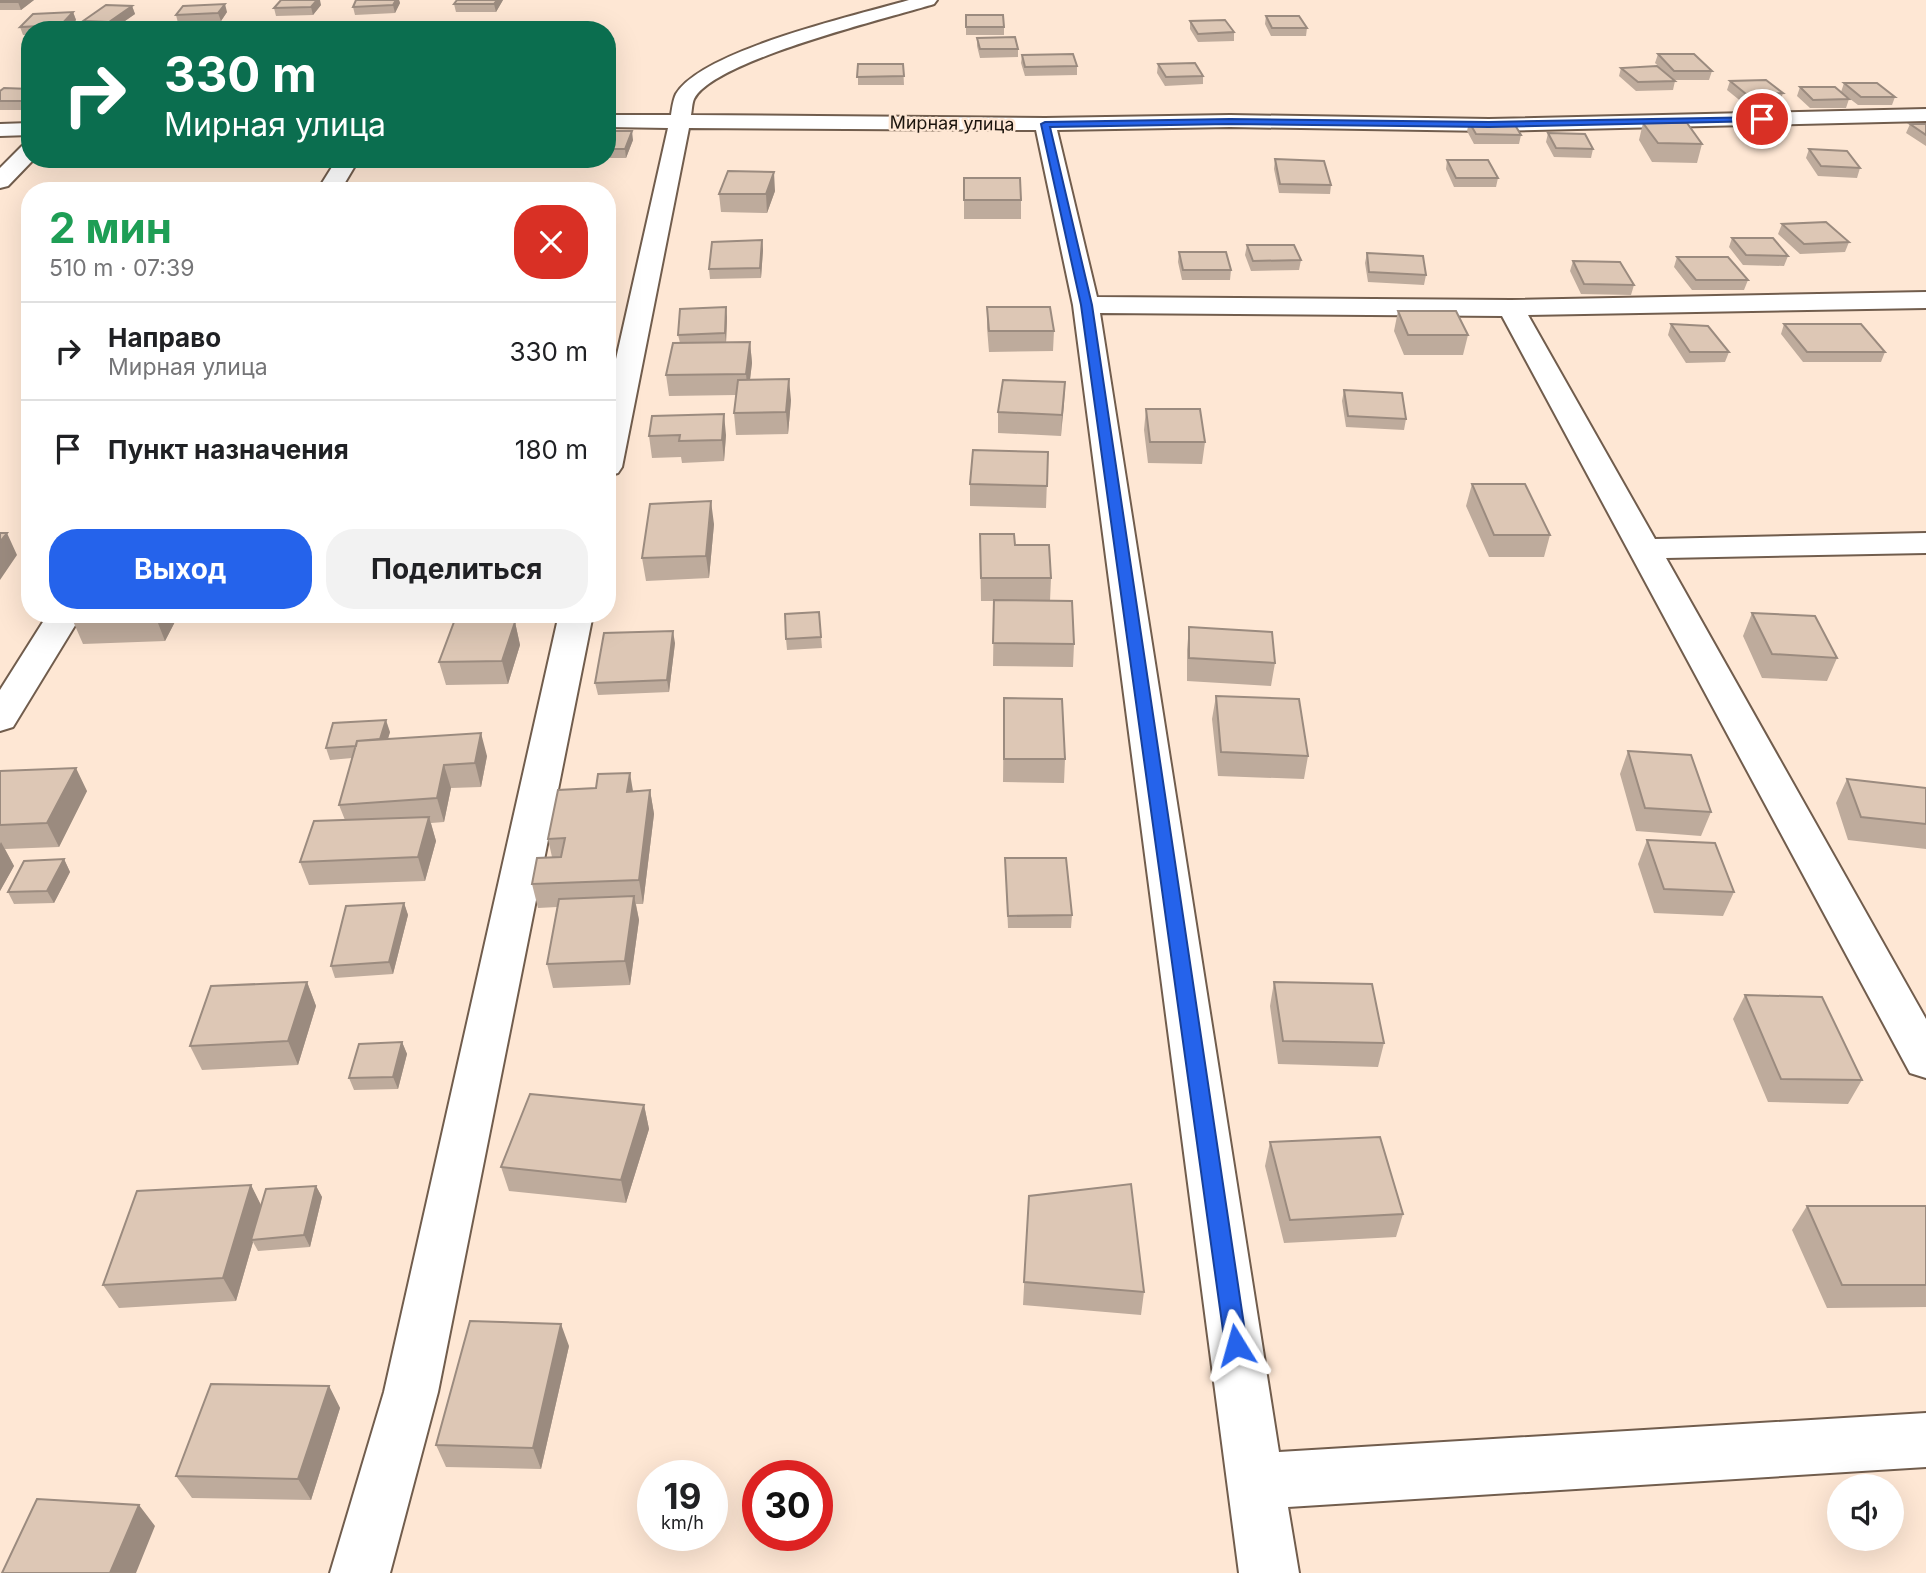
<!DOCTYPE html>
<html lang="ru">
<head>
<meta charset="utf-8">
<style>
  :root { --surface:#fff; --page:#f2f2f2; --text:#202124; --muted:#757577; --line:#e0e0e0; --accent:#2563eb }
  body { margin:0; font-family:Inter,sans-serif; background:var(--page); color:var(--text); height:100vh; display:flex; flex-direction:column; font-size:26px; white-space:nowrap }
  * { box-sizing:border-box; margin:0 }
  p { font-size:23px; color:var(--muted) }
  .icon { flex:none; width:38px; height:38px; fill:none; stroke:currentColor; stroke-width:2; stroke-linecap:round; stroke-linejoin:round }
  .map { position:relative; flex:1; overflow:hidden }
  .sheet { position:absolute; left:21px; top:182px; width:595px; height:441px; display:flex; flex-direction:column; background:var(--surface); border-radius:28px; box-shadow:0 7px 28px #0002 }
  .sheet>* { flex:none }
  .top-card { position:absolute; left:21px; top:21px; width:595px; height:147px; border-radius:28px; box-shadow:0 7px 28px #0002; background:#0b6e4f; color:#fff; overflow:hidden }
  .controls { position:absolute; left:1827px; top:1474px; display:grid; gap:14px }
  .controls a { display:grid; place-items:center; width:77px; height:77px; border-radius:50%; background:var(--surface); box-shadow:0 7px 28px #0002; font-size:35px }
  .speed { position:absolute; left:637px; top:1460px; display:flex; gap:14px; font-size:35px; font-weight:700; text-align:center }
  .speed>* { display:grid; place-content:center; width:91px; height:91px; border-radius:50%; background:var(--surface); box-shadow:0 7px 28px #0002; line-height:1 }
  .speed small { font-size:18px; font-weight:400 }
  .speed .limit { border:10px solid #d22; background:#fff; color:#111 }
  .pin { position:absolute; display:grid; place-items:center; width:60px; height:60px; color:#fff; margin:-30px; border:4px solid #fff; border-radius:50%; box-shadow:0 2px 7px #0007 }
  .me { position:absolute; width:77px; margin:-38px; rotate:352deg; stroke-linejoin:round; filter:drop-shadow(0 0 5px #0008) }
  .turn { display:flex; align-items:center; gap:24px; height:147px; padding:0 28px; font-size:32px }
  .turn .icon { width:91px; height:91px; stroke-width:2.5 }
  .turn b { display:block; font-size:49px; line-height:60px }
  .round { display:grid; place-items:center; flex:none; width:74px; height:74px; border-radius:28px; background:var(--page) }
  .overview { display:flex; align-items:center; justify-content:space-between; height:119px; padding:0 28px }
  h1 { font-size:42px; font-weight:700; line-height:52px; color:#1e9e55 }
  .primary-button { display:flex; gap:14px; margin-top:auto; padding:14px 28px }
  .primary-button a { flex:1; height:80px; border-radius:28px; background:var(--accent); color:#fff; font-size:28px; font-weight:700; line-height:80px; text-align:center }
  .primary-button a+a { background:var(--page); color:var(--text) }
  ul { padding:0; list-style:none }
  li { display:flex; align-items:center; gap:21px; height:98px; padding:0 28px; border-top:2px solid var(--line) }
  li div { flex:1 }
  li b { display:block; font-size:26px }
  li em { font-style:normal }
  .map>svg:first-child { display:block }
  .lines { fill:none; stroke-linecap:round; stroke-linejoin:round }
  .minor-casing { stroke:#715d4d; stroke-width:4 }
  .minor { fill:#fff; fill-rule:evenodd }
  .wall { fill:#beab9c }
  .shaded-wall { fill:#9b8b7f }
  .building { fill:#ddc7b5; stroke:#9b8b7f; stroke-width:2 }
  .route { fill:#2563eb; stroke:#184099; stroke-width:2 }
  .labels { text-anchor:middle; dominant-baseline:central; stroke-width:5; stroke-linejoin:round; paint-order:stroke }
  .far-street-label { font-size:18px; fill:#1c150e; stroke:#fee7d4 }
</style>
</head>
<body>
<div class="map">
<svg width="1926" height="1573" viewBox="0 0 1926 1573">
  <rect width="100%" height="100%" fill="#fee7d4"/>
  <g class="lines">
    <!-- minor casing -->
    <g class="minor-casing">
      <path id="minor" d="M909,0H937L934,4C889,18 714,60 694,99C692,103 692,111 691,115L1045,118L1230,115L1489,119L1926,109V121L1489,131L1230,127L1057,130L1097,297L1511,300L1926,292V308L1528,315L1655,539L1926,533V553L1666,558L1926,1019V1078L1910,1073L1502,316L1100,313L1279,1452L1926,1413V1467L1288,1507L1299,1573H1239L1073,305L1036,130L689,128L622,467L618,473L607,476V399L668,128L607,127V115H671C672,109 673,100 676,94C702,50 858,15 909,0Z
        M30,123V135L0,136V124Z
        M30,145V159H34L8,186L0,188V168L22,146Z
        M337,159H359L340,191H317Z
        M48,614H82L13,727L0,731V690Z
        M559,614H593L438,1392L390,1573H330L384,1392Z"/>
    </g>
    <!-- minor -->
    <use href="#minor" class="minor"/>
  </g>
  <!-- wall -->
  <path class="wall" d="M0,0H34L21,10H0Z
    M356,0H399L400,3L395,13L355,15L353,7Z
    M503,0L496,12H456L454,4Z
    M321,5L313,15L276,16L274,8Z
    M132,6L135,14L112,30L85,29L83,21Z
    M73,12L76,20L67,30H30V35H23L20,27Z
    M227,12L221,21L178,23L176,15Z
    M966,15L1004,27V35H966Z
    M1266,16L1307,28L1306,36H1271L1265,24Z
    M1190,21L1234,32V41L1198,42L1190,29Z
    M977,38L1018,49V57L980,58L977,46Z
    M1658,54L1712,71L1709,80H1674L1675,81L1673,90L1636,91L1619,76L1621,68L1666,73L1655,63Z
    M1022,55L1077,66V75L1025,76L1021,63Z
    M858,64H903L904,85H858Z
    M1158,64L1203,76V84L1165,86L1157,73Z
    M1730,81L1783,93L1780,102L1743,103L1727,90Z
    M1844,83L1895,97L1892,105H1858L1841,92Z
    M1800,87L1849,99L1846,108H1810L1797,96Z
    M30,89L27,110H0V91Z
    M1469,122L1510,125L1521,135L1519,144H1474L1467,131Z
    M1643,123L1702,144L1697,163L1652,162L1639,140Z
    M1910,124H1926V146L1906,133Z
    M607,131L633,140L626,158H607Z
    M1548,133L1593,149L1591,158L1554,157L1546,142Z
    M1809,149L1860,168L1857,178L1818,176L1806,158Z
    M49,159H114L112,162L50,163Z
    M1275,159L1331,185L1330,194L1279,193L1274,169Z
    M1447,160L1498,178L1496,187H1454L1446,169Z
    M964,178L1021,200V219H964Z
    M775,191L767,213L721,212L719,194Z
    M1782,224L1849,242L1845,252L1800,254L1778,234Z
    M1732,238L1788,256L1784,266L1743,265L1729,247Z
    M762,240L763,250L761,278L710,279L709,269Z
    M1247,245L1301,260L1299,270L1251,271L1245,255Z
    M1179,252L1231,270L1230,280H1182L1178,262Z
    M1367,253L1426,275L1424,285L1368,282L1365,263Z
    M1677,257L1748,280L1744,290H1692L1674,267Z
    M1573,261L1634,285L1631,295L1581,294L1570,271Z
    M987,307L1054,331L1053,351L989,352L987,328Z
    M1398,311L1468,335L1463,355H1404L1394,331Z
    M727,317L726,343L750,342L752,363L750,380L791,400L788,434L736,435L734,413L736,395L669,396L666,375L680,343L678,335Z
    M1671,324L1729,352L1725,362L1686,363L1668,335Z
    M1784,324L1885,352L1881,362H1803L1781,334Z
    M1065,382L1061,436L998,433V412Z
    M1344,390L1406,419L1404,430L1346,427L1342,401Z
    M1146,409L1205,442L1202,464L1148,463L1144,430Z
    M652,416L726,435L724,461L682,463L681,457L652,458L649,436Z
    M1048,452L1046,508L970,506V484Z
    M1472,484L1550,535L1544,557H1489L1466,506Z
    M714,524L709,578L646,581L642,558Z
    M980,534L1015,545L1051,578L1050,601L1074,644L1073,667L993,666L994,601H981Z
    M819,612L822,648L787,650L786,639Z
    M1752,613L1837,658L1827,681L1762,678L1743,636Z
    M77,614H179L165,641L83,644L73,621Z
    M515,622L520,645L508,684L446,685L439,662Z
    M1189,627L1275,663L1271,686L1187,681V650Z
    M675,643L669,692L598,695L595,683Z
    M1216,696L1308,756L1304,779L1218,776L1212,719Z
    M1004,698L1065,759L1064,783L1003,782Z
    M390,732L388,739L487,756L481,787L451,788L444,822L431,823L436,841L425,881L309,885L300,862L345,820L339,805L352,758L330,760L326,748Z
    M1628,751L1711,812L1701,836L1636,831L1620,774Z
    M0,771L87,791L59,847L5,849L14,866L0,891Z
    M1847,779L1926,788V849L1848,840L1836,803Z
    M650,790L654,814L643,904H636L639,920L630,985L553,988L547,964L557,907L538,908L532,884L552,857L548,839L633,791Z
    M1647,840L1734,892L1723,916L1654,913L1638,864Z
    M1005,858L1072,915L1071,928H1008Z
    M64,859L70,872L54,903L14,904L8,892Z
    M404,903L408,915L393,974L335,978L331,966Z
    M307,982L316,1006L298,1065L202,1070L190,1046Z
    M1274,982L1384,1043L1378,1067L1278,1064L1270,1006Z
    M1745,995L1862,1080L1848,1104L1768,1102L1733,1019Z
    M402,1042L407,1054L398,1089L354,1090L349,1078Z
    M644,1105L649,1129L626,1203L509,1191L501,1167Z
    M1270,1142L1403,1214L1396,1237L1284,1243L1265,1166Z
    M251,1185L261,1206L316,1186L322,1197L310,1247L258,1251L253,1242L236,1301L119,1308L103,1285Z
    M1029,1196L1144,1292L1141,1315L1023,1305Z
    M1807,1206H1926V1307L1827,1308L1792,1230Z
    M569,1346L541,1469L446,1467L436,1445Z
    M329,1386L340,1408L311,1500L192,1498L176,1476Z"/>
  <!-- shaded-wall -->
  <path class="shaded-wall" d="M20,0H34L21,10L18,2Z
    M317,0H320L321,5L313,15L311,7Z
    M396,0H399L400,3L395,13L393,5Z
    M497,0H503L496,12L494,4Z
    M225,4L227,12L221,21L218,13Z
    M132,6L135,14L112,30L109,22Z
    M73,12L76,20L67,30H62L61,25Z
    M30,97V108L27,110L24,101Z
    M632,131L633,140L626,158L625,149Z
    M774,172L775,191L767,213L766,194Z
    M299,184L301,191H293Z
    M609,218L610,227L607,234V221Z
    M762,240L763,250L761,278L760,268Z
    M726,307L727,317L726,343L725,333Z
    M750,342L752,363L748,395L746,374Z
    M789,379L791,400L788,434L786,412Z
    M1065,382L1064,403L1061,436L1062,415Z
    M724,414L726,435L724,461L722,440Z
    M711,501L714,524L709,578L706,556Z
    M7,533L17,555L0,580V542Z
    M158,614H179L165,641L156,618Z
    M515,622L520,645L508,684L502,661Z
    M673,631L675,643L669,692L667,680Z
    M386,720L390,732L382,757L378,745Z
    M481,733L487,756L481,787L475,763Z
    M444,765L451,788L444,822L437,798Z
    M76,768L87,791L59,847L47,823Z
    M630,773L634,797L627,792Z
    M650,790L654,814L643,904L639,880Z
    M429,817L436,841L425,881L418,857Z
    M1,842L14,866L0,891V844Z
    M64,859L70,872L54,903L47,891Z
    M634,896L639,920L630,985L625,961Z
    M404,903L408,915L393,974L389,962Z
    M307,982L316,1006L298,1065L288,1041Z
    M402,1042L407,1054L398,1089L393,1077Z
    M644,1105L649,1129L626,1203L621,1180Z
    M251,1185L263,1209L251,1240L253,1242L236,1301L223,1278Z
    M316,1186L322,1197L310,1247L304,1235Z
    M561,1324L569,1346L541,1469L533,1448Z
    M329,1386L340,1408L311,1500L298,1479Z
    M139,1505L155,1526L136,1573H110Z"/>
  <!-- building -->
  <path class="building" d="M0,0H20L18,2H0Z
    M281,0H317L311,7L274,8Z
    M356,0H396L393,5L353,7Z
    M457,0H497L494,4H454Z
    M225,4L218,13L176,15L183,6Z
    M106,5L132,6L109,22L83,21Z
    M73,12L61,25L20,27L33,14Z
    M966,15H1003L1004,27H966Z
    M1266,16H1299L1307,28H1272Z
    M1225,20L1234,32L1198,34L1190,21Z
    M1015,37L1018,49H980L977,38Z
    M1073,54L1077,66L1025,67L1022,55Z
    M1658,54H1694L1712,71H1674Z
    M1195,63L1203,76L1166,77L1158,64Z
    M858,64H903L904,76L857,77Z
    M1657,66L1675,81L1638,82L1621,68Z
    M1766,80L1783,93L1746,94L1730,81Z
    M1844,83H1877L1895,97H1861Z
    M1800,87H1835L1849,99L1813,100Z
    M4,88L30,89V97L24,101H0V91Z
    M1469,122H1507L1510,125H1515L1521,135L1476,134Z
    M1643,123H1687L1702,144L1658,143Z
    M1910,124H1926V135Z
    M607,131H632L625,149H607Z
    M1548,133L1585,134L1593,149L1556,148Z
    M1809,149L1847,151L1860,168L1821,166Z
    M1275,159L1324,161L1331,185L1280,184Z
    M1447,160H1488L1498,178H1456Z
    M728,171L774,172L766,194H719Z
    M964,178H1020L1021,200H964Z
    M250,183L299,184L293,191H243Z
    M1826,222L1849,242L1804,244L1782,224Z
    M1732,238H1773L1788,256L1746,255Z
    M762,240L760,268L709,269L712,242Z
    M1247,245H1294L1301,260L1253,261Z
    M1179,252H1226L1231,270H1183Z
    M1367,253L1423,256L1426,275L1369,272Z
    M1677,257H1728L1748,280H1696Z
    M1573,261L1620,262L1634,285L1584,284Z
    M726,307L725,333L678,335L680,309Z
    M987,307H1050L1054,331H989Z
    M1398,311H1456L1468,335H1408Z
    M1671,324L1708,326L1729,352H1690Z
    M1784,324H1861L1885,352H1807Z
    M750,342L746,374L666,375L673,343Z
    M789,379L786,412L734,413L738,380Z
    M1003,380L1065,382L1062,415L998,412Z
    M1344,390L1402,393L1406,419L1348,416Z
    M1146,409H1200L1205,442H1150Z
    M724,414L722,440L679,441L680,435L649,436L652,416Z
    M973,450L1048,452L1047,486L970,484Z
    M1472,484H1525L1550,535H1494Z
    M711,501L706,556L642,558L650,504Z
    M0,533H7L0,542Z
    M980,534H1014L1015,545H1049L1051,578H981Z
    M994,600L1072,601L1074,644L993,643Z
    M819,612L821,637L786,639L785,614Z
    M1752,613L1815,616L1837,658L1772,654Z
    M77,614H158L156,618L73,621Z
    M454,622H515L502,661L439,662Z
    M1189,627L1272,632L1275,663L1189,658Z
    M673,631L667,680L595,683L604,633Z
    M1216,696L1299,699L1308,756L1221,752Z
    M1004,698L1062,699L1065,759H1004Z
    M386,720L380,739L357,741L356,746L326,748L333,723Z
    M481,733L475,763L444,765L437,798L339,805L357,741Z
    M1628,751L1691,755L1711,812L1645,808Z
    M76,768L47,823L0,825V771Z
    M630,773L627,792L650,790L639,880L532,884L537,858L561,857L565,838L548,839L558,790L596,788L598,774Z
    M1847,779L1926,788V824L1861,817Z
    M429,817L418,857L300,862L314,821Z
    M1647,840L1715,843L1734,892L1664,889Z
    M1005,858H1066L1072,915L1008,916Z
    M64,859L47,891L8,892L24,861Z
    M634,896L625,961L547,964L559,899Z
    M404,903L389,962L331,966L346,906Z
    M307,982L288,1041L190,1046L211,986Z
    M1274,982L1372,984L1384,1043L1283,1041Z
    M1745,995L1822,997L1862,1080L1781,1079Z
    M402,1042L393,1077L349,1078L359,1044Z
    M530,1094L644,1105L621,1180L501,1167Z
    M1380,1137L1403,1214L1290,1220L1270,1142Z
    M1131,1184L1144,1292L1024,1282L1029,1196Z
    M251,1185L223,1278L103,1285L137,1191Z
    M316,1186L304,1235L251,1240L266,1189Z
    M1807,1206H1926V1285H1842Z
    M470,1321L561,1324L533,1448L436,1445Z
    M211,1384L329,1386L298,1479L176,1476Z
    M37,1499L139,1505L110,1573H2Z"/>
  <!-- route -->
  <path class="route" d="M1765,117L1762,121L1489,127L1230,124L1050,127L1092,305L1247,1345L1244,1352L1236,1355L1228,1352L1225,1345L1081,305L1041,124L1045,122L1230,119L1489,122Z"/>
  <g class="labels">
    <!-- far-street labels -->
    <g class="far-street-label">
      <text transform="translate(952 123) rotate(1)">Мирная улица</text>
    </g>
  </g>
</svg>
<div class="controls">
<a><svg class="icon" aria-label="sound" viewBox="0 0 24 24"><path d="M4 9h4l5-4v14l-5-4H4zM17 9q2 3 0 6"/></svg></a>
</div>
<div class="speed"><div>19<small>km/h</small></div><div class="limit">30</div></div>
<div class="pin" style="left:1762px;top:119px;background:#d93025"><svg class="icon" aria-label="arrive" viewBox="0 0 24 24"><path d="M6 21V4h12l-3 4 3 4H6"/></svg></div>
<svg class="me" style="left:1236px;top:1345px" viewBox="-20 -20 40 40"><path d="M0-17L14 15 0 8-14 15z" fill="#2563eb" stroke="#fff" stroke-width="4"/></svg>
<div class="top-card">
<div class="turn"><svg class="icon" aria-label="right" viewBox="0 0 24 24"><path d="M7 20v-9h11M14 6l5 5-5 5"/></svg><div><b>330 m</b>Мирная улица</div></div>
</div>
<section class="sheet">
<div class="overview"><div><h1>2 мин</h1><p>510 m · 07:39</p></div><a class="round" style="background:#d93025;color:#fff"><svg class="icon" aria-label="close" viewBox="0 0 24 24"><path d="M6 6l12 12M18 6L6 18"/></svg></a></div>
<ul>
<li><svg class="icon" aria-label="right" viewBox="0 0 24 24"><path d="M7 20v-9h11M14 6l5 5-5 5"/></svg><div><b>Направо</b><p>Мирная улица</p></div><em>330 m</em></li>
<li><svg class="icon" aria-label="arrive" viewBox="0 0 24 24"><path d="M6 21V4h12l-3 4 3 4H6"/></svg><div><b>Пункт назначения</b></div><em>180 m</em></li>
</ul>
<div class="primary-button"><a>Выход</a><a>Поделиться</a></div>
</section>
</div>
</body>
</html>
